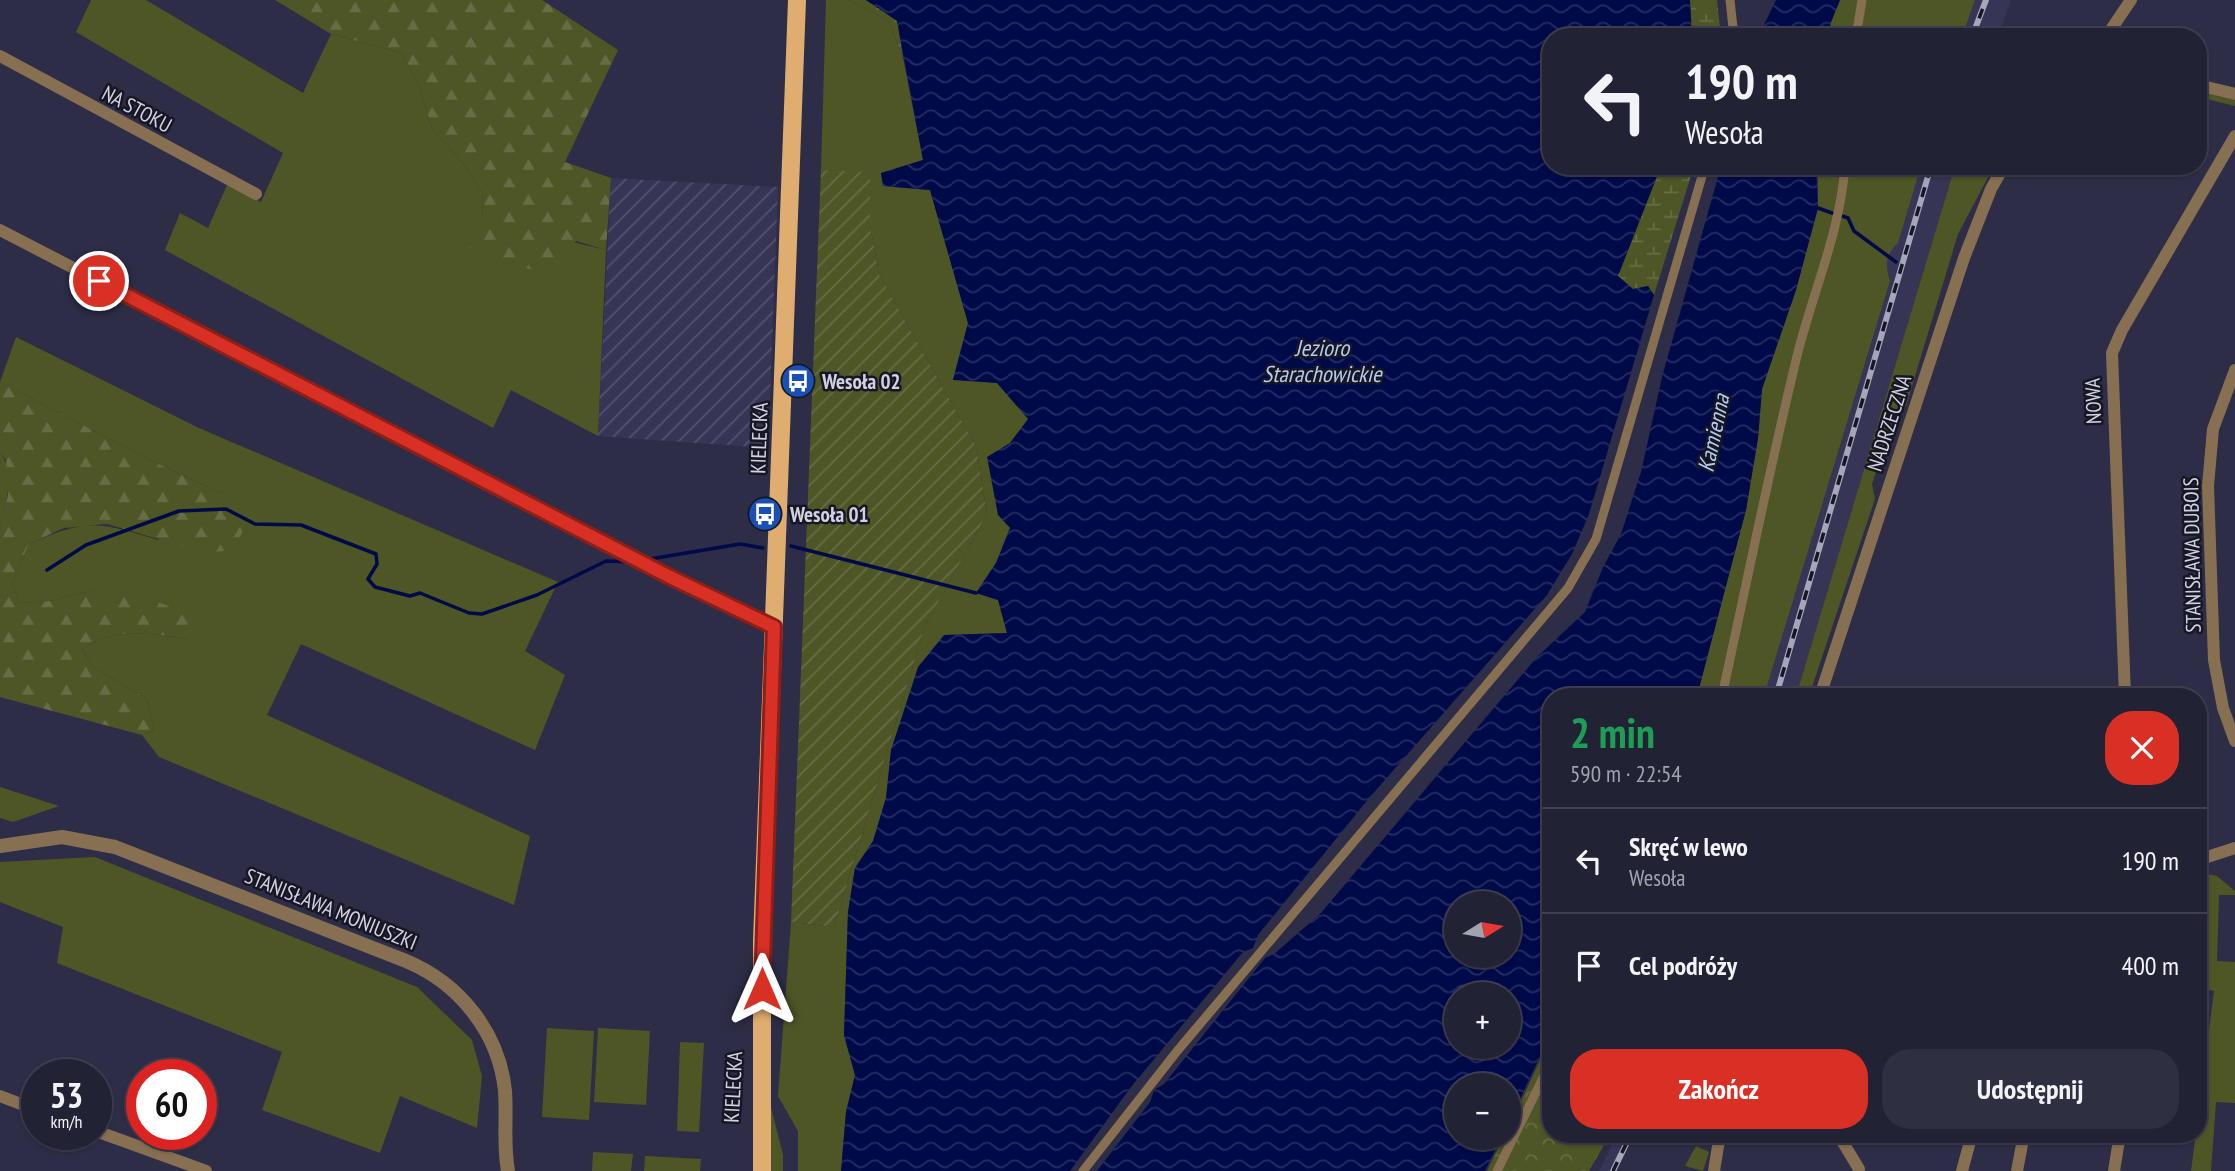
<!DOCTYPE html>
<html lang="pl">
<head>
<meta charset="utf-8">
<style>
  :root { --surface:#222235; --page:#2e2f41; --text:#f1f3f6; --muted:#a2a4ad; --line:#3f3f50; --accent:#d93025 }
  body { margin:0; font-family:"PT Sans Narrow",sans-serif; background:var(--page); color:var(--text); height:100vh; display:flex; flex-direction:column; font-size:26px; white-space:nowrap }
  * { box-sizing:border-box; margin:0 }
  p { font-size:23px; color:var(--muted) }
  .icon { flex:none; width:38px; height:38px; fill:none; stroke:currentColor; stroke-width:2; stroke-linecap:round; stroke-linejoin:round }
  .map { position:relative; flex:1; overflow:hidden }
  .side { position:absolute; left:1542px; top:688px; width:665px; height:455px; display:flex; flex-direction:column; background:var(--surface); border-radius:28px; box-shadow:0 2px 5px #0004,0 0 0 2px var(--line) }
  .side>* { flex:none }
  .banner { position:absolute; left:1542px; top:28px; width:665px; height:147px; border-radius:28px; box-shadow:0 2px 5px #0004,0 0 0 2px var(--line); background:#222235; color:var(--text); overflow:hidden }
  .needle { width:46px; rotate:79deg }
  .controls { position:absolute; left:1444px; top:891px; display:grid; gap:14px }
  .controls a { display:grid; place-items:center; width:77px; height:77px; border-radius:50%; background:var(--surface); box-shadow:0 2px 5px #0004,0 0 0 2px var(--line); font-size:35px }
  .speed { position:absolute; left:21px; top:1059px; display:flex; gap:14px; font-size:35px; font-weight:700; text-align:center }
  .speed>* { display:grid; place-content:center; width:91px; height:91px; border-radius:50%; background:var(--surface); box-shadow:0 2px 5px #0004,0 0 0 2px var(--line); line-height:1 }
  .speed small { font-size:18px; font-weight:400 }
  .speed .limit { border:10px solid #d22; background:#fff; color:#111 }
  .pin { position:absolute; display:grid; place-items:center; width:60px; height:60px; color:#fff; margin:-30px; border:4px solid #fff; border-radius:50%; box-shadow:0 2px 7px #0007 }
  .me { position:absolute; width:77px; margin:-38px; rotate:0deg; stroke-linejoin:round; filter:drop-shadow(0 0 5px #0008) }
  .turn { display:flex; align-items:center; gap:24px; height:147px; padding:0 28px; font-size:32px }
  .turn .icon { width:91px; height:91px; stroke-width:2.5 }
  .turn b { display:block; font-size:49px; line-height:60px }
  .round { display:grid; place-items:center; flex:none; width:74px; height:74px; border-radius:28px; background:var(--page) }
  .headline { display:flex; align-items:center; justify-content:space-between; height:119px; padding:0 28px }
  h1 { font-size:42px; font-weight:700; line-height:52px; color:#1e9e55 }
  .action { display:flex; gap:14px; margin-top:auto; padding:14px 28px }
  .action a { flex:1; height:80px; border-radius:28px; background:var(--accent); color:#fff; font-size:28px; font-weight:700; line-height:80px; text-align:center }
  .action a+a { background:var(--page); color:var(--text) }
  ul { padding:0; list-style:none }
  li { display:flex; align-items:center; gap:21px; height:105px; padding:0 28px; border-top:2px solid var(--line) }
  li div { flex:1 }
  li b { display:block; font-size:26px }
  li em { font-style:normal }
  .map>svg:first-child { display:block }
  .built { fill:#363556 }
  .industrial { fill:url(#industrial-furrows) }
  .grass { fill:#4e5626 }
  .forest { fill:url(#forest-firs) }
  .wetland { fill:url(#wetland-marsh) }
  .park { fill:url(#park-crowns) }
  .garden { fill:url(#garden-furrows) }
  .water { fill:url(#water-waves); fill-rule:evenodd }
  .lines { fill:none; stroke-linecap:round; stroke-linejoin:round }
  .stream { stroke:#000a49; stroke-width:3.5 }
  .pedestrian { stroke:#876f52; stroke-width:9 }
  .minor { stroke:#876f52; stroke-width:12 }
  .tertiary { stroke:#876f52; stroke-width:14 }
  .primary { stroke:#dead6f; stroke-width:18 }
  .rail-casing { stroke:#a6a6ba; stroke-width:6 }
  .rail { stroke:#161723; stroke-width:3.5; stroke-dasharray:10; stroke-linecap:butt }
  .route-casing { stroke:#8d1f18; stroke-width:18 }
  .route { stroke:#d93025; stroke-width:12 }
  .labels { text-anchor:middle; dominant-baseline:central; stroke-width:5; stroke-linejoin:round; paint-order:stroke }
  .street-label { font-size:21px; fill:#d0d1e2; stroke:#161723 }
  .poi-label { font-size:21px; font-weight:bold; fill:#d0d1e2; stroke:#161723; text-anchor:start }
  .water-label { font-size:23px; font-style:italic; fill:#b5caf0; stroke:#161723 }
</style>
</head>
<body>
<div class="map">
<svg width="2235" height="1171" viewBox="0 0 2235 1171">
  <defs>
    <pattern id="industrial-furrows" width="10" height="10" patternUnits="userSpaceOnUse" patternTransform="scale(1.75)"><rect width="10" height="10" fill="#363556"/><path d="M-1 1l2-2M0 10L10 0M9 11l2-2" fill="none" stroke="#52516e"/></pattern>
    <pattern id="forest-firs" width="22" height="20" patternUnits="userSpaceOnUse" patternTransform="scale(1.75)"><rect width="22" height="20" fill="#4e5626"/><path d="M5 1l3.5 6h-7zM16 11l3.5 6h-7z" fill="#666d45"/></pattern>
    <pattern id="wetland-marsh" width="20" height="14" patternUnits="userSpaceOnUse" patternTransform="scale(1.75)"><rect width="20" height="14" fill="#4e5626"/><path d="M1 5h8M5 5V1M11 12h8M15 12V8" fill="none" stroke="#666d45"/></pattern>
    <pattern id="park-crowns" width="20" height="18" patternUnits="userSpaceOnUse" patternTransform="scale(1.75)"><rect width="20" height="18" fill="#4e5626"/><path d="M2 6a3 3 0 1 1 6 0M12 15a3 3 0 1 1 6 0" fill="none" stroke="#666d45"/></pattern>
    <pattern id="garden-furrows" width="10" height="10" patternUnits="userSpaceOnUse" patternTransform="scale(1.75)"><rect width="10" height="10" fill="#4e5626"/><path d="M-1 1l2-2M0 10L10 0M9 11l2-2" fill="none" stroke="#666d45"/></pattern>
    <pattern id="water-waves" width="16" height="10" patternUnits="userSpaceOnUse" patternTransform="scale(1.75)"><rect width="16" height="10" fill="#000a49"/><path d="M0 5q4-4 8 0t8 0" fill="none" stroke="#242d63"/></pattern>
  </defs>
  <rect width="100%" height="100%" fill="#2d2d47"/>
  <!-- built -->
  <path class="built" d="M1975,0H2011L1998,37H1962Z
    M1921,166H1955L1796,696H1764L1890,282L1885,266L1890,249L1898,243Z
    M1617,1134H1635L1616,1171H1599Z"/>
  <!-- industrial -->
  <path class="industrial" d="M611,178L778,187L768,448L598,436Z"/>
  <!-- grass -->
  <path class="grass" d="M91,0H146L303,93L331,34L402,53L420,88L432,129L463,163L483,194L482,220L606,250L598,436L511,390L493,428L165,250L180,213L208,228L227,185L261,202L283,153L76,32Z
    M826,0H849L889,21L903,58L923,160L881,173L883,186L930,190L968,323L953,379L997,383L1029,419L1010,443V528L996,563L976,593L998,600L1007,633L944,635L891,750L886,798L873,841L855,868L848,912L844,1035L855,1075L846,1112L841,1171H798V1131L778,1096L791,922L834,927L925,626L987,514L976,446L879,274L870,225V173L821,170Z
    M1840,0H1975L1962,37H1831V22Z
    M2198,91L2235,100V106L2198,97Z
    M1818,166H1921L1898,243C1885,254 1885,266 1890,281L1764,696H1697L1746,510L1758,438L1762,389L1796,290L1818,208Z
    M1955,166H1994L1958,234L1906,406L1895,414L1872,484L1875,499L1809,696H1796Z
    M16,337L199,428L558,582L525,651L565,675L535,750L301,644L267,715L530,836L514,905L159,757L142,735L154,731L147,699L93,667L82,650C112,626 153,634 188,639L94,590L50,601L20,603L12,584L29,544C86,518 101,522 158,540L223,494L148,459L0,382Z
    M0,453C16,471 6,505 0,526Z
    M0,787L59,806L13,822L0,818Z
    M95,857L417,987L472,1040L482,1076L477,1128L400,1096L380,1153L262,1110L282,1052L57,963L63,927L0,902V862Z
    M2207,874L2217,876L2235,891V895H2219L2217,961L2235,962V1103L2216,1102L2211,1171H2191L2214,991L2198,987L2201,888L2203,876Z
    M547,1028L594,1031L589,1120L542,1117Z
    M598,1028L650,1031L646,1105L594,1102Z
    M680,1042L704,1043L699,1132L677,1131Z
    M767,1091L783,1155V1171H770Z
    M1696,1146L1709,1152L1703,1171L1685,1166Z
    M593,1152L633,1154L631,1171H592Z
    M645,1156L701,1159L700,1171H644Z"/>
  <!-- forest -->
  <path class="forest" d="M275,0H542L618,50L565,162L611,178L606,250L576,241L545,272L514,266L468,247L464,237L482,220L483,194L463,163L432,129L420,88L402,53L331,34Z
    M0,382L148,459L223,494L246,525L233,550L206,553L107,524L64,528L29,544L12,584L20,603L50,601L94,590L142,596L189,614L195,630L188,639C154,634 112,626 82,650L93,667L147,699L154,731L142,735L0,697V526L8,495L6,460L0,453Z"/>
  <!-- wetland -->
  <path class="wetland" d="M849,0H866L897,20L903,58L889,21Z
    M1690,0H1717L1721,37H1692Z
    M1661,166H1694L1654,295L1648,286L1633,289L1618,276Z"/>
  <!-- park -->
  <path class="park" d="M1550,1039V1134H1605L1608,1138L1589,1171H1487L1503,1138H1508L1509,1127Z"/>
  <!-- garden -->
  <path class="garden" d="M821,170L870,172V225L879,274L976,446L987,514L925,626L834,927L791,922Z"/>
  <!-- water -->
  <path class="water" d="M866,0H1690L1692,37H1550V166H1661L1618,276L1633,289L1648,286L1654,295L1589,514L1572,554L1547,595L1370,797L1258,935L1253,948L1243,952L1131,1087L1070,1171H841L846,1112L855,1075L844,1035L848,912L855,868L873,841L886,798L891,750L918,667L944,635L1007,633L998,600L976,593L996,563L1010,528L998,515L987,457L1010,443L1028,419L997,383L953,380L968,323L930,190L883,186L881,173L923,160L897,21Z
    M1776,0H1840L1825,37H1758Z
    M1721,166H1816L1818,208L1796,290L1762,389L1758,438L1746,510L1697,696H1550V1035L1509,1123L1508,1085H1456V1138H1501L1485,1171H1097L1150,1102L1154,1090L1164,1084L1265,958L1274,954L1320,914L1537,657L1585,612L1603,567L1621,534L1641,472L1662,377ZM1456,903H1508V956H1456ZM1456,994H1508V1046H1456Z"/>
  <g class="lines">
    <!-- stream -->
    <path class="stream" d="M1818,208L1832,213
      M1842,216L1848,218L1854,231L1896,262
      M791,546L976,593
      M644,560L740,544L763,548
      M47,570L86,545L179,511L226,509L255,524L301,525L376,554L377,564L368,579L375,587L410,596L420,593L469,613L482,614L537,595L606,561L633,562"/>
    <!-- pedestrian -->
    <path class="pedestrian" d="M1730,0L1734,37
      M1856,37L1862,0
      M1722,696C1747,582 1770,466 1798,352C1814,289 1840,232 1845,166
      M1083,1171L1178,1050L1568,588L1596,539L1705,166
      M1497,1171L1550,1064"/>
    <!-- minor -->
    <path class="minor" d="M2106,37L2131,0
      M0,56L256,194
      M2198,85L2235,94
      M0,230L670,577L774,627
      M2235,370L2213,429L2208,486L2214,660L2223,708L2235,741
      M1820,696L1964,258L1991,189L2004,166
      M2125,696L2112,353L2122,330L2235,136
      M2198,860L2235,848
      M0,1096L37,1110
      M96,1131L206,1171
      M1838,1134L1859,1169
      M1714,1171L1720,1134
      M1962,1171L1972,1134
      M2017,1171L2024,1134
      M2114,1171L2120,1134"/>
    <!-- tertiary -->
    <path class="tertiary" d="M0,846L62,837L115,847L406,961C459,983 499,1032 505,1091C507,1117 503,1144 508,1171"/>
    <!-- primary -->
    <path class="primary" d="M762,1171V941L797,0"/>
    <!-- rail casing -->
    <g class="rail-casing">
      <path id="rail" d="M1972,37L1986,0
        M1776,696L1931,166
        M1613,1171L1631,1134"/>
    </g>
    <!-- rail -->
    <use href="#rail" class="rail"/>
  </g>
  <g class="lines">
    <!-- route casing -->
    <g class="route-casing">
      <path id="route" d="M99,281L670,577L774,627L762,989"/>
    </g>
    <!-- route -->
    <use href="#route" class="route"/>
  </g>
  <!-- icons -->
  <defs>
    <g id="bus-disc" transform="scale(1.75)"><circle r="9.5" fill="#1a4fb4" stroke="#161723"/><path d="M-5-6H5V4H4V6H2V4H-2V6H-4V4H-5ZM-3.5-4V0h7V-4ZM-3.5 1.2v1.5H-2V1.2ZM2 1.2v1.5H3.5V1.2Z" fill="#fff"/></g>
  </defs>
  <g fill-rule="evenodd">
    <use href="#bus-disc" x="798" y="381"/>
    <use href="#bus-disc" x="765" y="514"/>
  </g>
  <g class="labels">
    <!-- street labels -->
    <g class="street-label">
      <text transform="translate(137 109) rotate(28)">NA STOKU</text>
      <text transform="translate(2093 401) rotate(-92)">NOWA</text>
      <text transform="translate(1889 423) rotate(-72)">NADRZECZNA</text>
      <text transform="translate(759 438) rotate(-88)">KIELECKA</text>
      <text transform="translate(2192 555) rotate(-91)">STANISŁAWA DUBOIS</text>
      <text transform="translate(331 909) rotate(22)">STANISŁAWA MONIUSZKI</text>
      <text transform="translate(733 1087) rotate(-87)">KIELECKA</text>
    </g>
    <!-- poi labels -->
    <g class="poi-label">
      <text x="822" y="381">Wesoła 02</text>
      <text x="790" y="514">Wesoła 01</text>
    </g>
    <!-- water labels -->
    <g class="water-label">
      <text x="1322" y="347">Jezioro<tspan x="1322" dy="26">Starachowickie</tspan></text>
      <text transform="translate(1713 433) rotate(-78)">Kamienna</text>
    </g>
  </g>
</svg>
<div class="controls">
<a><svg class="needle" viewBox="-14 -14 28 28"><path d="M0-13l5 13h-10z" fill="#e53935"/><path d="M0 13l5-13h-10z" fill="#a2a4ad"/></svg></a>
<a>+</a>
<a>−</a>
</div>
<div class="speed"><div>53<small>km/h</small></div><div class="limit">60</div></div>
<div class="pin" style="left:99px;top:281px;background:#d93025"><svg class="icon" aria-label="arrive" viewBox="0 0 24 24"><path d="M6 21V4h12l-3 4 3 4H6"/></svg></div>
<svg class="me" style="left:762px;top:989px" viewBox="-20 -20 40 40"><path d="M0-17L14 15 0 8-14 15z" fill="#d93025" stroke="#fff" stroke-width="4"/></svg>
<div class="banner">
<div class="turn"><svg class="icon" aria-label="left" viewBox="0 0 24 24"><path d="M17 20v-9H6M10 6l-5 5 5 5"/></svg><div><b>190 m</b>Wesoła</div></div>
</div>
<section class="side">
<div class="headline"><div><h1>2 min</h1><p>590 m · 22:54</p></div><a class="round" style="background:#d93025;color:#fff"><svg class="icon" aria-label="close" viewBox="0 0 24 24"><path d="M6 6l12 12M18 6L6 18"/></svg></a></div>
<ul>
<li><svg class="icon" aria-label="left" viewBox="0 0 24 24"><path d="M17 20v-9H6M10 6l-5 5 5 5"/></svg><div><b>Skręć w lewo</b><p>Wesoła</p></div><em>190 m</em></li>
<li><svg class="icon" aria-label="arrive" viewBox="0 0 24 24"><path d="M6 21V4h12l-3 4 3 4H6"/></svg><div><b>Cel podróży</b></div><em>400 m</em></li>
</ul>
<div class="action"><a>Zakończ</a><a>Udostępnij</a></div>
</section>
</div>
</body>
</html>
